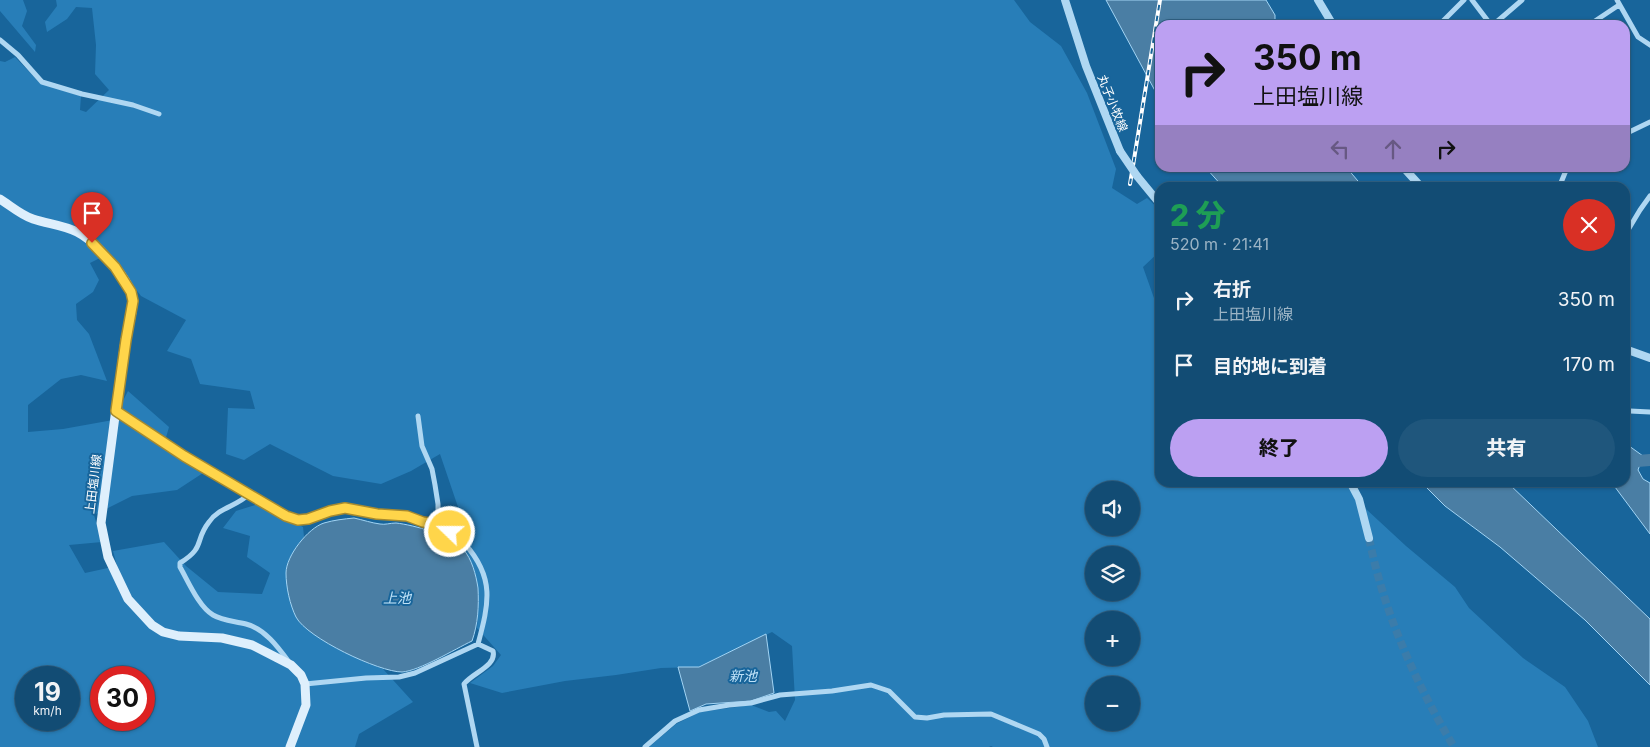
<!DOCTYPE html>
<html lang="ja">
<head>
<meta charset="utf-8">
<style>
  :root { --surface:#124c74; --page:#1f567c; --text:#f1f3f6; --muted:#9cb4c5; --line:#316386; --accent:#bca0f2 }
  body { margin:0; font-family:Inter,"Noto Sans JP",sans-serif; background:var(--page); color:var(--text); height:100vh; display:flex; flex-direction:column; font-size:19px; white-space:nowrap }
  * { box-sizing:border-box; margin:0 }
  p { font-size:16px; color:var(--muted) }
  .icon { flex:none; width:28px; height:28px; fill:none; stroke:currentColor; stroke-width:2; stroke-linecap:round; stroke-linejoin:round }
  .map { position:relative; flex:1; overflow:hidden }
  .sheet { position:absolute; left:1155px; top:182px; width:475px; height:305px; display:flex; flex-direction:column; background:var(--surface); border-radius:15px; box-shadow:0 1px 4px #0004,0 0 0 1px var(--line) }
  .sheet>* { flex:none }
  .hud { position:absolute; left:1155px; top:20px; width:475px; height:152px; border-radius:15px; box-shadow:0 1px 4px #0004,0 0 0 1px var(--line); background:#bca0f2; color:#111; overflow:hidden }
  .tools { position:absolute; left:1085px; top:481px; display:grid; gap:10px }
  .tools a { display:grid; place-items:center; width:55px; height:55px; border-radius:50%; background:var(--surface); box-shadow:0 1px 4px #0004,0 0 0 1px var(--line); font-size:25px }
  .speed { position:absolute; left:15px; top:666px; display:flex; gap:10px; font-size:25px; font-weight:700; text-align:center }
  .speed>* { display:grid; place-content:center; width:65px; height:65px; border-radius:50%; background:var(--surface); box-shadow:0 1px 4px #0004,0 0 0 1px var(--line); line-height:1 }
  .speed small { font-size:12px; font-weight:400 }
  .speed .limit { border:8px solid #d22; background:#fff; color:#111 }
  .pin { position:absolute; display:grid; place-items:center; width:42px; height:42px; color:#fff; margin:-51px -21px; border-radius:50% 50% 50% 0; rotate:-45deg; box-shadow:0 0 5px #0007 }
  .pin .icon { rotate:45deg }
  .me { position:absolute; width:55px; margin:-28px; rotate:292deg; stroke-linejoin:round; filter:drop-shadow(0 0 4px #0008) }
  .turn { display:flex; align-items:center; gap:18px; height:105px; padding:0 15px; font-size:22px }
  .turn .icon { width:65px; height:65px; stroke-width:2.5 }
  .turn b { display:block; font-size:35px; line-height:42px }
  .lanes { display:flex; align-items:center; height:48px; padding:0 15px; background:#0003; justify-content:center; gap:25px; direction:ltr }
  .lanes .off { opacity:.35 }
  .round { display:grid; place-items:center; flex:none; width:52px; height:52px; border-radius:26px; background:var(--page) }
  .headline { display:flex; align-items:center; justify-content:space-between; height:85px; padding:0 15px }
  h1 { font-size:30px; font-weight:800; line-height:38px; color:#1e9e55 }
  .cta { display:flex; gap:10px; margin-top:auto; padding:10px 15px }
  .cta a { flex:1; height:58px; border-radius:30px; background:var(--accent); color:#111; font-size:20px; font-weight:800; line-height:58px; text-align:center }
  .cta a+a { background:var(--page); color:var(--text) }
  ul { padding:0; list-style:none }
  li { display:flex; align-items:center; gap:15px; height:65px; padding:0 15px }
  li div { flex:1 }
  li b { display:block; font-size:19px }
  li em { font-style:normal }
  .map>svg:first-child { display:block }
  .green { fill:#287eb8; fill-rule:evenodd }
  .water { fill:#4a7ea4; stroke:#a2d4f4 }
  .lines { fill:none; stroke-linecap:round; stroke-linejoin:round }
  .river { stroke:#4a7ea4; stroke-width:12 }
  .tertiary-tunnel { stroke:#3b7caa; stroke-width:8; stroke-dasharray:8 4; stroke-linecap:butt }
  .minor { stroke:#afd7f2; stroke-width:5 }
  .tertiary { stroke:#afd7f2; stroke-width:8 }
  .secondary { stroke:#deeffc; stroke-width:9 }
  .rail-casing { stroke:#fff; stroke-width:4 }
  .rail { stroke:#18659b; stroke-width:2; stroke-dasharray:5.5; stroke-linecap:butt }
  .tertiary-bridge { stroke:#afd7f2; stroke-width:8 }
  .route-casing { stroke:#a68a30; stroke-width:12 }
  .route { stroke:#ffd54a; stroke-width:9 }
  .labels { text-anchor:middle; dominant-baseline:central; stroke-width:4; stroke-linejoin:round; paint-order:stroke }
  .street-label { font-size:12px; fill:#fff; stroke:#18659b }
  .water-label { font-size:14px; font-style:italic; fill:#bfe2f8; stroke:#18659b }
</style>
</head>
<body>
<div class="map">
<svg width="1650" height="747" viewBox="0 0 1650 747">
  <rect width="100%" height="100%" fill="#18659b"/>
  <!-- green -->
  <path class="green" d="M0,0H23L27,11L22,26L36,45L35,52L0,11Z
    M56,0H1014L1030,22L1061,46L1087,93L1116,169L1112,188L1137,204L1147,198L1160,210V251L1143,267L1160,315V482L1352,483L1366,509L1406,546L1455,587L1469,608L1523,658L1565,687L1588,721L1598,747H993L991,746L989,747H649L676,724L700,712L751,705L769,712L776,711L785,721L795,700L792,646L772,632L698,667L661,668L616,675L565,681L502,693L470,683L493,666L501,655L477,628L479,600L477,582L469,558L462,548L458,507L440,454L411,471L381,484L333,476L270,444L244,460L226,454L228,408L255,409L250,391L200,384L191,359L167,351L186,320L141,296L113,260L93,242L40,219L0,197V61L5,62L15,57L40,83L81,96L80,110L86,112L109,90L95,74L96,45L92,8L76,7L67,19L47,32L45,22L57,6ZM1094,490H1131V528H1094ZM1094,555H1131V592H1094ZM1094,620H1131V658H1094ZM1094,685H1131V722H1094Z
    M0,202L74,233L102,257L90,263L99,280L93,292L76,304L77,320L89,334L107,381L81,375L61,379L28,405V432L63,429L113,420L128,391L169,427L163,448L203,473L177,490L132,496L94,515L102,542L69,545L85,573L117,566L113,551L164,542L186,566L218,592L262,594L270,573L247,557L250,536L223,528L236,511L258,504L303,527L304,537L292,555L304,627L329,644L367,663L383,669L413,702L359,734L355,747H0ZM26,678H69V720H26ZM101,678H144V720H101Z"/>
  <!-- water -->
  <path class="water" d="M1106,0H1266L1275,15V25H1160V100Z
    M1206,168H1347L1363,187H1223Z
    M1625,443L1643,456L1638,470L1643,479L1650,483V534L1612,483L1625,482Z
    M1422,483H1508L1650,619V685L1585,620L1500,547L1445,506Z
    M354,518C363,520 372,523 380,524C385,525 390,523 396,523C414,525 450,535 463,549C472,559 476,575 478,588C479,606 478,624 472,641C455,649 419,671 402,672C379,672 307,638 296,617C290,605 286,587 286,573C286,556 308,528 324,523C334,520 344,519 354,518Z
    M766,634L774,693L751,701L706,704L690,711L678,667H699Z"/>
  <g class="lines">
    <!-- river -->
    <path class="river" d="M1625,462L1650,460"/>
    <!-- tertiary-tunnel -->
    <path class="tertiary-tunnel" d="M1369,538C1384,613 1415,682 1454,747"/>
    <!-- minor -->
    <path class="minor" d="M1472,0L1491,25
      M1617,0L1638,37L1650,45
      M1439,25L1464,0
      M1493,25L1522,0
      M1589,25L1619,5
      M0,40L18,55L42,82L82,94L133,105L159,114
      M1625,134L1650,122
      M1560,185L1567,168
      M1439,188L1441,186L1444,188
      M1625,235L1640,210L1650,196
      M116,411L184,456L286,516C312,525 319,509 344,509C355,508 367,513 378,514C388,515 399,514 408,517C413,518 418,521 423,522C427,523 433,522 438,524C447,527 458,537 465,544C495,578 489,603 478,644
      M1630,411L1650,412
      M418,416L422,446L432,469L435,485L438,504V524
      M248,495C237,506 218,508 209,522C194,541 206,547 180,563V567C188,581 199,607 213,615C223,621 235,621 246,624C265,629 278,647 289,662
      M305,684L366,678L399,677L415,673L478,644
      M477,747L464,684C472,673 497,666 493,651L478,644
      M645,747L675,721L699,710L729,705L751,703L780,695L832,691L871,685L889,691L915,717L927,718L944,715L991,714L1039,734L1044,739L1047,747"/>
    <!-- tertiary -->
    <path class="tertiary" d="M1065,0L1086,66L1120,151
      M1318,0L1333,25
      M1404,168L1422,188
      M1137,176L1160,204
      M1625,349L1650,358
      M1350,482L1359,499L1369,538"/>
    <!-- secondary -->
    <path class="secondary" d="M0,199C11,206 21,215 33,219C48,224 63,225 77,232C95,241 133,281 133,302C133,315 128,328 125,340L101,523L108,557L128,599L152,625L163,632L179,636L222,638L252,645L291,665L301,675L305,684L306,705L290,747"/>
    <!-- rail casing -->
    <g class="rail-casing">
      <path id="rail" d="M1130,184L1160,0"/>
    </g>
    <!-- rail -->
    <use href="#rail" class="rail"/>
    <!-- tertiary-bridge -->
    <path class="tertiary-bridge" d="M1120,151L1137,176"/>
  </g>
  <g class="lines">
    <!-- route casing -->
    <g class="route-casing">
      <path id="route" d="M92,243L115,267L131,292L133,301L126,340L116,411L184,456L286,516L298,520L308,519L330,511L345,508L377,514L407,516L423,522L438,524L450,532"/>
    </g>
    <!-- route -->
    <use href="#route" class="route"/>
  </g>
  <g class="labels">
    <!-- street labels -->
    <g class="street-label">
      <text transform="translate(1113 103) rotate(68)">丸子小牧線</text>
      <text transform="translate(93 484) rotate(-83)">上田塩川線</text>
    </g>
    <!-- water labels -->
    <g class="water-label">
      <text x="397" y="597">上池</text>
      <text x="743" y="675">新池</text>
    </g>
  </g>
</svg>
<div class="tools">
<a><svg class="icon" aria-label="sound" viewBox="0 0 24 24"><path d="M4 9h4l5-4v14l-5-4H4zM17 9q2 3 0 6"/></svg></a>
<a><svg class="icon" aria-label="layers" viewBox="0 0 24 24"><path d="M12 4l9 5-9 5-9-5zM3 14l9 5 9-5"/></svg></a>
<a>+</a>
<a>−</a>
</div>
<div class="speed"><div>19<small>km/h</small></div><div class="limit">30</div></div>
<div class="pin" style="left:92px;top:243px;background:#d93025"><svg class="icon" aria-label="arrive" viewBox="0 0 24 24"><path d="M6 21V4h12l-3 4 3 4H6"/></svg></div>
<svg class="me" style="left:450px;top:532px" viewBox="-20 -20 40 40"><circle r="17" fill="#ffd54a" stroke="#fff" stroke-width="3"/><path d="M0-11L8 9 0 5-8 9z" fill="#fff"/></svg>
<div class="hud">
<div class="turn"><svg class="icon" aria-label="right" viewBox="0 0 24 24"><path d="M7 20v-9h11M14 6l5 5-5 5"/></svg><div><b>350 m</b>上田塩川線</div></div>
<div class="lanes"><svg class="icon off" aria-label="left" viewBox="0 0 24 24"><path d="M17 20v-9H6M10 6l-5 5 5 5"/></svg><svg class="icon off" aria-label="ahead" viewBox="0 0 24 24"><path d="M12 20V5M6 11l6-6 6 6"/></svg><svg class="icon" aria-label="right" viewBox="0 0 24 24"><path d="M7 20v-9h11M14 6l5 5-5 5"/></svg></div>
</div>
<section class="sheet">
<div class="headline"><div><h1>2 分</h1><p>520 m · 21:41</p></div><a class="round" style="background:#d93025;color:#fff"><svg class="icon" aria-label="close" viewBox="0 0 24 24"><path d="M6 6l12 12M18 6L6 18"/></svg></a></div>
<ul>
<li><svg class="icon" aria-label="right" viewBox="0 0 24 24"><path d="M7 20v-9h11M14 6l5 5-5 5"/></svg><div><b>右折</b><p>上田塩川線</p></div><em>350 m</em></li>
<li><svg class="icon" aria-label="arrive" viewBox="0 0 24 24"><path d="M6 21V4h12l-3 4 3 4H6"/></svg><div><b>目的地に到着</b></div><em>170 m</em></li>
</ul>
<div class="cta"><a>終了</a><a>共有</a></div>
</section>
</div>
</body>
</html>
